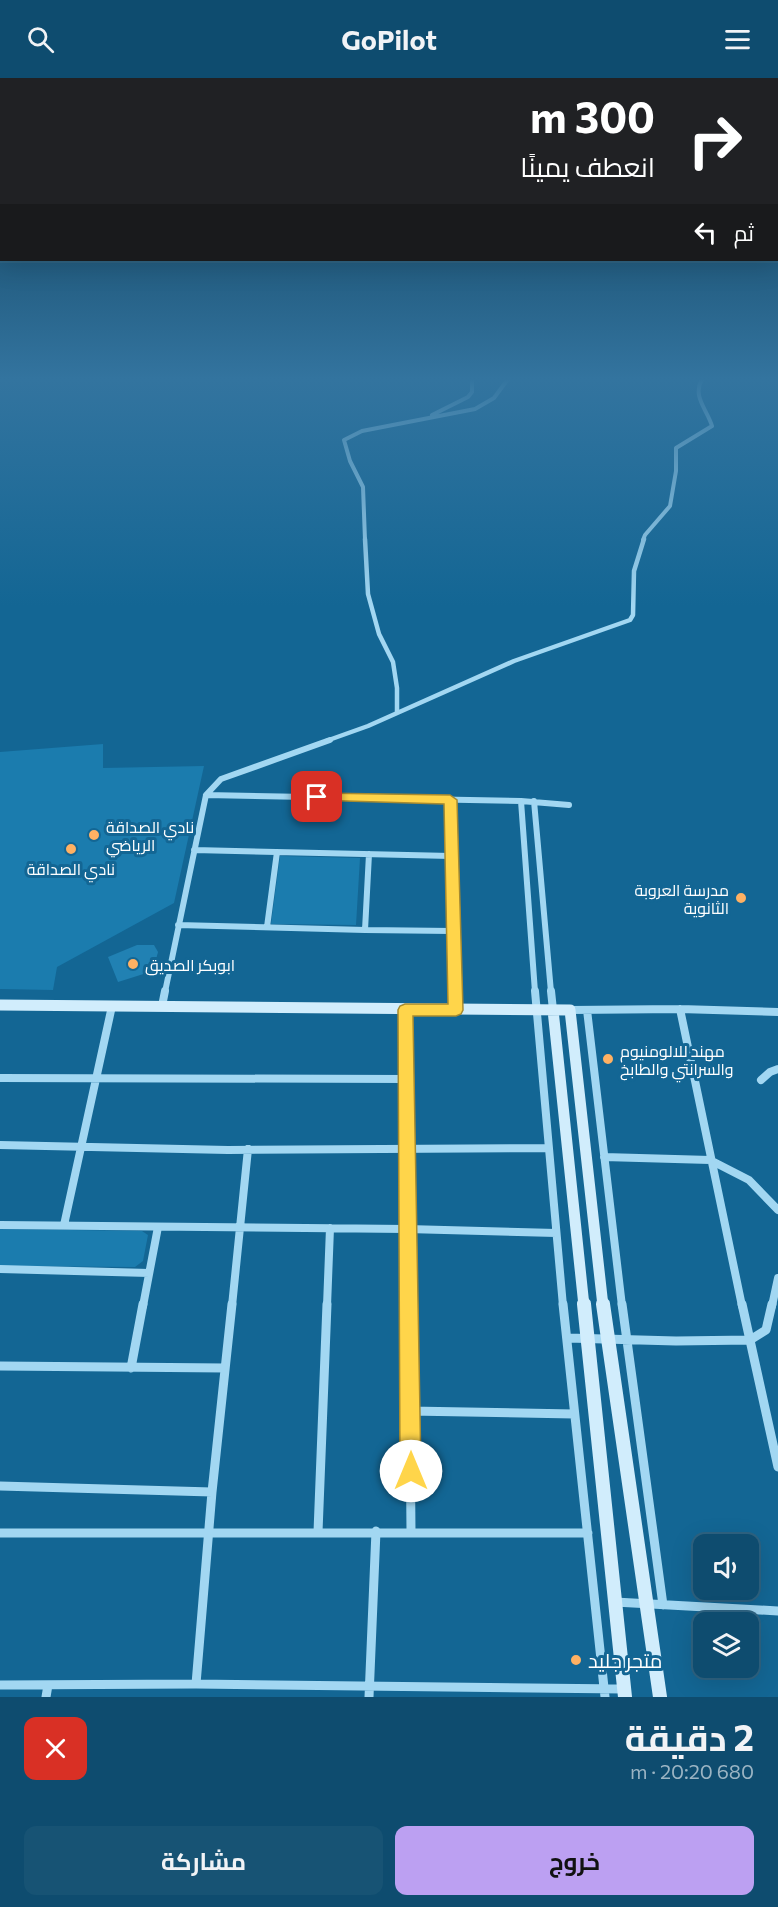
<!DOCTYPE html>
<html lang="ar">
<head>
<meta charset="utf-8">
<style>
  :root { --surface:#0e4c6f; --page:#175374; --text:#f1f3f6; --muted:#9bb4c3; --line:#2e6382; --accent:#bca0f2 }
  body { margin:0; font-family:Commissioner,Cairo,sans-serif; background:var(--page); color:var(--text); direction:rtl; height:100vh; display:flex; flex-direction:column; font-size:22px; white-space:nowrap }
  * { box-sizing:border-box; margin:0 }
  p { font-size:20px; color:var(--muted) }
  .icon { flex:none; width:33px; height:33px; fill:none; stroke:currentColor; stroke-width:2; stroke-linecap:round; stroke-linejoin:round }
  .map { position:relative; height:1619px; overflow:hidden; direction:ltr }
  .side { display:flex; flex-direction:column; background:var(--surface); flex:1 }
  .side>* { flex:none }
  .banner { position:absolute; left:0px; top:0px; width:778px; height:183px; box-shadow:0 6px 24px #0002,0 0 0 2px var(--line); direction:rtl; background:#202124; color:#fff; overflow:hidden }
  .buttons { position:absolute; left:693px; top:1456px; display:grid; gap:12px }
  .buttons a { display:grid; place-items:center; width:66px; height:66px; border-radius:12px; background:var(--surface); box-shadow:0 6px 24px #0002,0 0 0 2px var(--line); font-size:30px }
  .pin { position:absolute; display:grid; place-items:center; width:51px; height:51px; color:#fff; margin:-26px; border-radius:12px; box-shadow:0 3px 9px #0006 }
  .me { position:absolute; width:66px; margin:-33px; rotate:0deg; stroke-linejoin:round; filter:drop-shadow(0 0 4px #0008) }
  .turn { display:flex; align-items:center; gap:21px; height:126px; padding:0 24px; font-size:27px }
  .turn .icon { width:78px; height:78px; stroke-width:2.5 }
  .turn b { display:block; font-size:42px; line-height:51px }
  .then { display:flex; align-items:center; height:57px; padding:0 24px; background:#0003; gap:12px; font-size:22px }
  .round { display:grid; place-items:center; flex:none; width:63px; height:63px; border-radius:12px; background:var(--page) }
  .headline { display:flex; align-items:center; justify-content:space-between; height:102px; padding:0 24px }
  h1 { font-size:36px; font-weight:700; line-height:45px }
  .primary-button { display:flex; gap:12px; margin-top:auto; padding:12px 24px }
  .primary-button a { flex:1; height:69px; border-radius:12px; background:var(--accent); color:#111; font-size:24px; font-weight:700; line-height:69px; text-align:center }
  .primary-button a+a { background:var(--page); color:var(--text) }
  header { display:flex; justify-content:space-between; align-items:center; height:78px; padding:0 24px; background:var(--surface); font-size:27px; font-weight:700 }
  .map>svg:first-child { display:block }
  .green { fill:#1b7cae }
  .building { fill:#2181b3 }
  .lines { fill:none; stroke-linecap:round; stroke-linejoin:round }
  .street-far4 { stroke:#a2d7f2; stroke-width:4 }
  .street-far3 { stroke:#a2d7f2; stroke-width:4.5 }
  .street-far2 { stroke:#a2d7f2; stroke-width:6 }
  .street-far1 { stroke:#a2d7f2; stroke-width:8 }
  .street { stroke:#a2d7f2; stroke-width:9 }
  .secondary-far1 { stroke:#d1edfc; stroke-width:11 }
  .secondary { stroke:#d1edfc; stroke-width:14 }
  .route { fill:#ffd54a; stroke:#a68a30; stroke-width:1.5 }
  .poi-dot { fill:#ffb163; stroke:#136694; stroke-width:2 }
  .labels { text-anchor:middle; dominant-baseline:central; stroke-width:6; stroke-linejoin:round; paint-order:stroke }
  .poi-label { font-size:16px; fill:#fff; stroke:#136694; text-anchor:start }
  .near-poi-label { font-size:20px; fill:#fff; stroke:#136694; text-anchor:start }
</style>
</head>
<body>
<header><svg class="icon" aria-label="menu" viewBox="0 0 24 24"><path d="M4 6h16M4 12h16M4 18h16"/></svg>GoPilot<svg class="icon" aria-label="search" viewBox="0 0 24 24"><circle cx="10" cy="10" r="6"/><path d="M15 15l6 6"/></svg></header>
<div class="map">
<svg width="778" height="1619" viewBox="0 0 778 1619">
  <rect width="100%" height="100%" fill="#136694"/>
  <!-- green -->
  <path class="green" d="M103,666V690L204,688L174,825L57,889L53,912L0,911V674Z
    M280,778L360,780L356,847L271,846Z
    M0,1151L142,1153L148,1157L143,1183L135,1189L0,1188Z"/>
  <!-- building -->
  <path class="building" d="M137,867H154L158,874L153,893L118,904L108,879Z"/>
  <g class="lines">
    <!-- street-far4 -->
    <path class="street-far4" d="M432,337L468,319L472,314V301
      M365,462L363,409L350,383L344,362L362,353L475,331L494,320L508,301
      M643,462L645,457L670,428L676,393V370L712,348C707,331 692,319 702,301"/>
    <!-- street-far3 -->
    <path class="street-far3" d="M365,461L368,516L379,556L393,584L397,610V635
      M326,663L368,648L514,583L630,542L633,537L634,493L644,461"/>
    <!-- street-far2 -->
    <path class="street-far2" d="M206,717L221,701L330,662
      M450,722L455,914
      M521,723L535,914
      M534,723L551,914
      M194,772L451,778
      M178,847L365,852L369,776
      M267,849L277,774
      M365,852L452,853
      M165,914L206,717L521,723L569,727"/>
    <!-- street-far1 -->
    <path class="street-far1" d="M455,913V931
      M535,913L563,1228
      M551,913L553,932
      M162,928L165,913
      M680,931L742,1228
      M406,932L409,1228
      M570,932L680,931L778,934
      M587,932L622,1228
      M0,1000L407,1001
      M761,1002L770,994L778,991
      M0,1067L228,1072L549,1070
      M604,1079L710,1082L749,1102L778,1132
      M0,1147L407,1151L556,1155
      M64,1147L112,928
      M0,1191L149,1195
      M143,1228L158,1149
      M232,1228L248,1071
      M327,1228L330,1150
      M772,1228L778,1200"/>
    <!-- street -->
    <path class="street" d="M409,1226L411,1453
      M563,1226L605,1619
      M622,1226L663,1527
      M742,1226L778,1389
      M568,1260L676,1263L750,1262L766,1252L772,1226
      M0,1288L225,1290
      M131,1290L143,1226
      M410,1333L574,1336
      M0,1408L212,1414
      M318,1454L327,1226
      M0,1455H588
      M615,1524L778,1533
      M196,1606L212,1414L232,1226
      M0,1607L196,1606L623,1611
      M46,1619L48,1607
      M369,1619L376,1453"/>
    <!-- secondary-far1 -->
    <path class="secondary-far1" d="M0,927L570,932L603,1228
      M553,932L584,1228"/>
    <!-- secondary -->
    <path class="secondary" d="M584,1226L625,1619
      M603,1226L660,1619"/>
  </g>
  <!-- sky -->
  <linearGradient id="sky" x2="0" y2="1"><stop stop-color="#0a3851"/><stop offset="0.57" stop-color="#33749f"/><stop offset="1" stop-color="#33749f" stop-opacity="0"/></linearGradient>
  <rect width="778" height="528" fill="url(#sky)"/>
  <!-- route -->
  <path class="route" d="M317,715L450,717L457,722L463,932L461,936L456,938H413L421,1393L418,1400L411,1403L403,1400L400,1393L398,932L400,928L405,926H448L444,726L313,722L311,719L313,716Z"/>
  <!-- markers -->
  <g class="poi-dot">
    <circle cx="94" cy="757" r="6"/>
    <circle cx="71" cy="771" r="6"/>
    <circle cx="741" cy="820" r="6"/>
    <circle cx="133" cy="886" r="6"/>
    <circle cx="608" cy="981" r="6"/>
    <circle cx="576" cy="1582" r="6"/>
  </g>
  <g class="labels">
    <!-- poi labels -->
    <g class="poi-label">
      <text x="106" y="748">نادي الصداقة<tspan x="106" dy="18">الرياضي</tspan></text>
      <text x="71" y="790" text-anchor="middle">نادي الصداقة</text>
      <text x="729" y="811" text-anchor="end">مدرسة العروبة<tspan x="729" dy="18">الثانوية</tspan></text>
      <text x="145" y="886">ابوبكر الصديق</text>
      <text x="620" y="972">مهند للالومنيوم<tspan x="620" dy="18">والسرانتي والطابخ</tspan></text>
    </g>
    <!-- near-poi labels -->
    <g class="near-poi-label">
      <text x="588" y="1582">متجر جليد</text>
    </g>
  </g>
</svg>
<div class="buttons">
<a><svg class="icon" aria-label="sound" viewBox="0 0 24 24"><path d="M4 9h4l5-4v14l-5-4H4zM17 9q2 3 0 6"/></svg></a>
<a><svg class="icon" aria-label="layers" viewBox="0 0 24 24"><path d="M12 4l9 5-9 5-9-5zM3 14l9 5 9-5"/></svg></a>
</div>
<div class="pin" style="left:317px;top:719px;background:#d93025"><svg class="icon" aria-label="arrive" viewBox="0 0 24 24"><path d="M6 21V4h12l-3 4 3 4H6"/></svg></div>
<svg class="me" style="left:411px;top:1393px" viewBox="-20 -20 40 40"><circle r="19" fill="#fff"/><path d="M0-13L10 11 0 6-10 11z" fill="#ffd54a"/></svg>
<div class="banner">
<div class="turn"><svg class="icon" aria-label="right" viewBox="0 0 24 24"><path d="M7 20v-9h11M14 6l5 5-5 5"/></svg><div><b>300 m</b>انعطف يمينًا</div></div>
<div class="then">ثم<svg class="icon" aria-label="left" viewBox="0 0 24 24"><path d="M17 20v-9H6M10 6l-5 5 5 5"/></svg></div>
</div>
</div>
<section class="side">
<div class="headline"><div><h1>2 دقيقة</h1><p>680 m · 20:20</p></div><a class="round" style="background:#d93025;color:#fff"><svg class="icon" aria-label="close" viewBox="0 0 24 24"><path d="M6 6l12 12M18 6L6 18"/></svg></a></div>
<div class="primary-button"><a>خروج</a><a>مشاركة</a></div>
</section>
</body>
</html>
